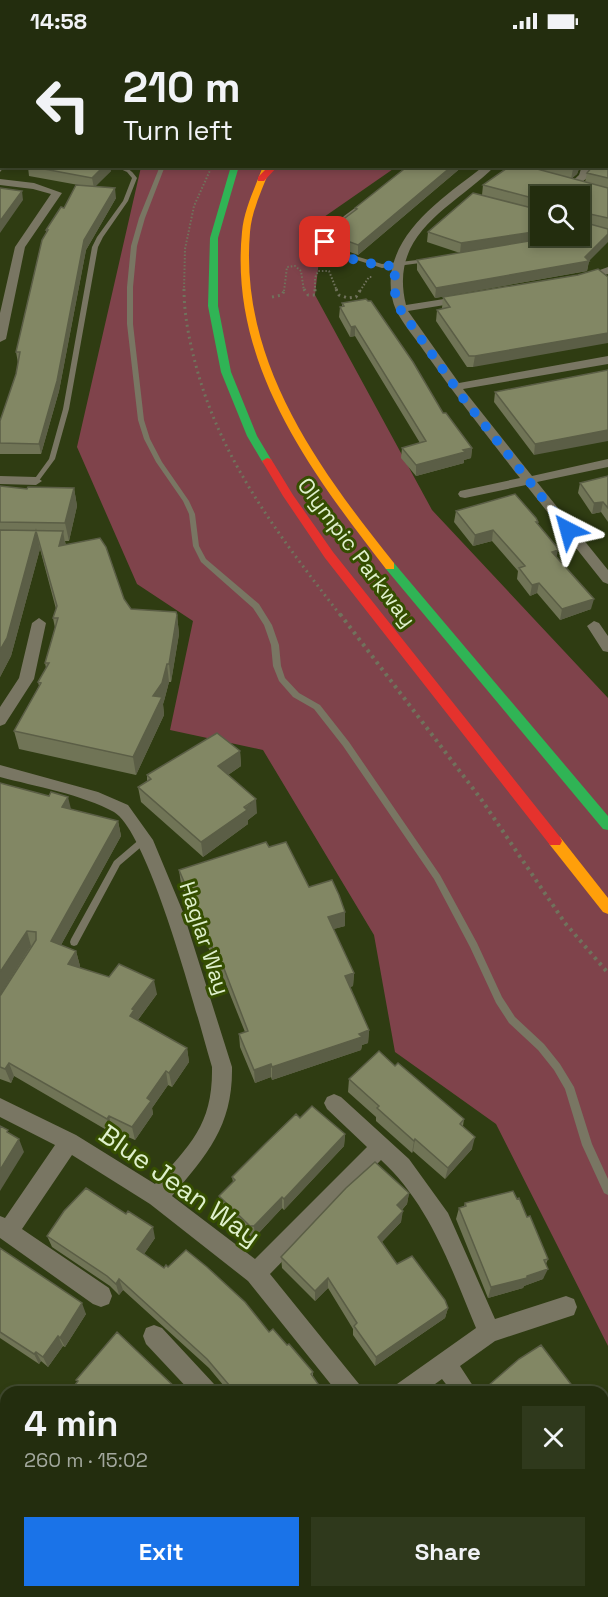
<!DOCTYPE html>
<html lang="en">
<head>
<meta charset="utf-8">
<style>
  :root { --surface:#232d0e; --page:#2f391c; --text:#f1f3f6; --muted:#a3a89e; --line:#40492e; --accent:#1a73e8 }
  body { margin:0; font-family:"Space Grotesk",sans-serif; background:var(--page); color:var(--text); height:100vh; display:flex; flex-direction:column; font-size:22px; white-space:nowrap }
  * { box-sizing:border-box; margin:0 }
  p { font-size:20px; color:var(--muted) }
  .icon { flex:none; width:33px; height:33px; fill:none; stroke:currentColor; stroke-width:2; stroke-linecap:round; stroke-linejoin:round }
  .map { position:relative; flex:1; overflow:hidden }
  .side { position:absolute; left:0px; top:1344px; width:609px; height:212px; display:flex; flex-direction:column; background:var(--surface); border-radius:18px 18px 0 0; box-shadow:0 3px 9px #0003,0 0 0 2px var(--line) }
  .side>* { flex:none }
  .top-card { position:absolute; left:0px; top:0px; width:609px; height:126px; box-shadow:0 3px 9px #0003,0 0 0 2px var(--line); background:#232d0e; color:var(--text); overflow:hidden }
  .buttons { position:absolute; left:530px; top:144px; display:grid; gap:12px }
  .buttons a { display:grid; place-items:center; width:60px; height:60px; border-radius:0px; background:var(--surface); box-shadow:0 3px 9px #0003,0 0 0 2px var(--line); font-size:30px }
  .pin { position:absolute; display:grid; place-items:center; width:51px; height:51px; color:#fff; margin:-26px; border-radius:12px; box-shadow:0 3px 9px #0006 }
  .me { position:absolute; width:66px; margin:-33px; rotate:321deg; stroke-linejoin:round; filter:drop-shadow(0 0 4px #0008) }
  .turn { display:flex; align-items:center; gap:21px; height:126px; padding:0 24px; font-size:27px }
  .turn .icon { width:78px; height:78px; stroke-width:2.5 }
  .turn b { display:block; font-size:42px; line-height:51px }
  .round { display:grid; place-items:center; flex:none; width:63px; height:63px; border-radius:0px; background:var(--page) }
  .overview { display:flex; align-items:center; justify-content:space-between; height:102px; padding:0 24px }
  h1 { font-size:36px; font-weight:700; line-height:45px }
  .button { display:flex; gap:12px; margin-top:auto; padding:12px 24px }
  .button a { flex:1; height:69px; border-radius:0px; background:var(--accent); color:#fff; font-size:24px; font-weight:700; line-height:69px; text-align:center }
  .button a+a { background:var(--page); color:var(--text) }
  .status { display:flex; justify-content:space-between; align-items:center; height:42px; padding:0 30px; background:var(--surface); direction:ltr }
  .status svg { height:16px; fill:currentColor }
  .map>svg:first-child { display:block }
  .green { fill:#7f434b }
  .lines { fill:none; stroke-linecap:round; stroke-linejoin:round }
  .path-far2 { stroke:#70725c; stroke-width:2; stroke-dasharray:1.5 2; stroke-linecap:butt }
  .path-far1 { stroke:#70725c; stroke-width:3; stroke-dasharray:2 4; stroke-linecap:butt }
  .path { stroke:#70725c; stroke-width:4; stroke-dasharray:3 4.5; stroke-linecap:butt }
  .lane { fill:#797663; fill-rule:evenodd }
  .street { fill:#797663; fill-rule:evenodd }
  .fast { fill:#30b455; fill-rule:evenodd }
  .slow { fill:#ff9f0a; fill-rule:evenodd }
  .jam { fill:#e5322d; fill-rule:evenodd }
  .jam-bridge { stroke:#e5322d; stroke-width:8 }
  .wall { fill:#707456; fill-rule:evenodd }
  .shaded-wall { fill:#5b5e46 }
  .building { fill:#828764; stroke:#5b5e46; stroke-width:1.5 }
  .route { stroke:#1a73e8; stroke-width:10; stroke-dasharray:0 18 }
  .labels { text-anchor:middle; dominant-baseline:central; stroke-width:6; stroke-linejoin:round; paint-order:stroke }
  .street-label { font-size:22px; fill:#dff0cc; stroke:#354e00 }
  .near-street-label { font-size:27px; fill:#dff0cc; stroke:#354e00 }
</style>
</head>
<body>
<div class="status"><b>14:58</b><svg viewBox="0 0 49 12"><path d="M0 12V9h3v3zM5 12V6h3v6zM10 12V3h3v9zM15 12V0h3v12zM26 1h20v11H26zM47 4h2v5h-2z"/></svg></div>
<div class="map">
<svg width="608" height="1555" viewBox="0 0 608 1555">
  <rect width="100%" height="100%" fill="#2f3c12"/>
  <!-- green -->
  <path class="green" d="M0,0H240L257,1L2,2L1,68Z
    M141,125H396L324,175L315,253L432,468L608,656V1304L496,1082L395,1010L374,893L263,708L170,688L193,579L137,542L77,405Z"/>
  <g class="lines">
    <!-- path-far2 -->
    <path class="path-far2" d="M184,249L185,207L194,164L212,124
      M284,249L287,225L295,224L301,229L304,249
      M315,249V236L318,229H329L337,249
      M360,249L369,235H372"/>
    <!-- path-far1 -->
    <path class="path-far1" d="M184,247C184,272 189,297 195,320C220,418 280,495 341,574
      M304,247L308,253H315V247
      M336,247L339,253L348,256L356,255L361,247
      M272,255L282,253L285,247"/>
    <!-- path -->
    <path class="path" d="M340,572L481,757L565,881L608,931"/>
    <!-- lane -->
    <path class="lane" d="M2,123V124H5L0,130V125Z
      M114,124C125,124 131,127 137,136L128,159L103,195L98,205L69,367L55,417L38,440L36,441L33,439L49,417L63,367L92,205L97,195L123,159L132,136L127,130Z
      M160,124H165L145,176L137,204L133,245V282L144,378L150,397L162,420L189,459L195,472L199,504L206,517L259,562L272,583L279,603L281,624L285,636L299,651L320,663L349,700L440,833L477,901L502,955L515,975L544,1002L560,1022L574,1045L592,1102L608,1137V1153L604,1151L582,1103L565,1047L554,1028L538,1008L509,981L496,961L470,905L434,837L343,704L314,667L293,655L279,639L273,624L271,603L264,583L253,566L201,520L193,504L189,472L183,459L156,420L144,397L138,378L127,282V245L131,204L139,176Z
      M363,160L366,162L365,163L348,176L328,200L329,206L382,222L426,217L428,218V220L382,226L325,208L323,199L344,174Z
      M144,795L147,796L148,798L147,800L120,823L77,903L74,904L71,903L70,900L71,897L114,819L141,796Z"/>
    <!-- street -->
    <path class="street" d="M484,124H495C453,166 388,190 406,263L463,254L469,257L463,260L408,269L459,341L608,314V322L463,347L532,434L608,417V425L537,440L608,528V542L603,540L526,443L465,456L460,455L458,452L460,449L520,436C487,394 455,353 424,309C415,296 403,282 396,268C390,255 389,236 393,223C404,180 451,150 484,124Z
      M582,124H592L587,136L576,145H570L568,143L579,133Z
      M0,137L34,141L62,151L25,205L6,297L0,300V271L15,205L51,152L33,147L0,143Z
      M608,225V232L580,240L575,237Z
      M0,434L36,435L42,439L36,443L0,442Z
      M39,576L46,581L34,637L5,682L0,684V665L19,636L32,581Z
      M594,579L599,581L608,594V610L603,609L587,584Z
      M0,723L98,750L128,763L153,798L183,870L232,1025C233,1083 208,1112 172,1154L255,1217L367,1105L327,1067L324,1061L327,1055L334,1052L341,1055L409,1117L448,1171L495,1277L566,1254L574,1257L577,1265L574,1273L495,1299L460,1324L477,1350H452L442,1337L424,1350H394L397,1342L476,1286C451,1226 430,1163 381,1118L270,1232L359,1342L362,1350H337L248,1239L150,1162L72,1113L22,1187L109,1246L112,1254L109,1262L101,1265L93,1262L0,1196V1174L5,1176L55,1103L0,1075V1056L76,1093L155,1142C191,1102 213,1082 212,1025C198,978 150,792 114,770C84,753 34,744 0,735Z
      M154,1283L162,1286L214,1342L217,1350H191L146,1302L143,1294L146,1286Z
      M339,1550H364L366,1555H341Z"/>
    <!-- fast -->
    <path class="fast" d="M125,0L124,2H113Z
      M231,124H239L218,196V264L231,330L257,394L272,419L267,422L263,421L247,394L221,330L208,264L210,196Z
      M390,520L394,521L608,774V788L603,787L386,527L384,524Z"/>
    <!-- slow -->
    <path class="slow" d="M374,0H381L373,2Z
      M263,124H271C263,146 252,167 250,190C239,319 318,426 394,521V527H386C310,429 229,321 242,190C244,167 255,146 263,124Z
      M555,794L560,795L608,856V872L603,870L550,803L548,799L550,795Z
      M575,1550H602L600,1555H573Z"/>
    <!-- jam -->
    <path class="jam" d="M253,0H285L288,2H254Z
      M0,27H2V32H0Z
      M269,124H278L264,139H258V135Z
      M267,416L271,417L293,453L333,510L560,795L562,799L560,803H550L325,516L283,454L262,419Z
      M0,1367L6,1369V1389L0,1387Z
      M155,1550H177L179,1555H157Z"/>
    <!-- jam-bridge -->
    <path class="jam-bridge" d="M333,0L351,2"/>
  </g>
  <!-- wall -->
  <path class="wall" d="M608,60V187L589,219L587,229L435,256L417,228V218L460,211L427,200L428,190L514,162L482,153L483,143L585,140L587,131L608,124ZM540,154L579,194H540Z
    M0,68H2V120H0Z
    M408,124H463L358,213L331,203V193L341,185V179L354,169L355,166Z
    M527,124H580L577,132L571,137Z
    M28,125L111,129L94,145L116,156L86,208L59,349L41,412H0V379L16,332L18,321L16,310L46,191V188L64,166L84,144L29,134Z
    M578,233L473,325H467L436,279L437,268L443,267L442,266L443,255Z
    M342,261L443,371L472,406L471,416L464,418V421L416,434L401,416L402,406L420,401L355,294L350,295L339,275L340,265L342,264Z
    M608,328L534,413L494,360L495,350Z
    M608,434V480L601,470L592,472L578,451L580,441Z
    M0,444L27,447L74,446L77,464L69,499H65L66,503L124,557L131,567L177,573L179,592L171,640H169L164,659L163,662L164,673L136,733L19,707L14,689L39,644L38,640L46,626L45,621L55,586L53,576L56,567L40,507L11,614L0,635Z
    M456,469L538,480V483L557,515L591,567L560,578L537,551L530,554L517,537L518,529L492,499L473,504L454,480Z
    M240,709L241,724L228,733L257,771L248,778V782L203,815L141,760L138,745L147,739V733Z
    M71,768L118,779L121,794L61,903L76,909L80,924L79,926L157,952L138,978L187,1006L189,1020L172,1045L168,1043L152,1066L153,1072L135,1098L112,1088L110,1090L14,1034L11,1041L0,1037V954L32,904L0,953Z
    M269,805L309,845L345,870V884L333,887L354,931L353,944L350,945L369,988L368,1001L362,1003L361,1008L272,1038L271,1035L255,1041L240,1005L239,992L245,990L219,925L217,926L181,842L179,828Z
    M395,1024L464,1077L463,1084L472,1107L445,1137L413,1109L412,1111L376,1079V1075L348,1050L349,1037Z
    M300,1076L345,1092L344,1104L284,1168L282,1166L255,1195H251L221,1165L219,1154L233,1140L232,1135Z
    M409,1151L407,1162L402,1168L401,1180L382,1200L397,1222L448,1266L445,1276L375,1324L353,1293V1287L328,1246L315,1259L282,1226L281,1215Z
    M517,1157L527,1175L548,1217L546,1222L543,1237L524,1244L523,1246L488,1256L456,1177L459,1166L464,1164L465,1161Z
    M47,1194L155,1196L144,1212L164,1226L269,1290L287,1303L313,1330V1334L323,1350H229L209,1326L123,1248L119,1253L110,1244L52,1205Z
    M0,1206L86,1272L65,1305L63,1304L48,1325L41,1319L39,1322L0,1296Z
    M489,1343L577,1350H486Z
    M373,1550H399L393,1555H376Z"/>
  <!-- shaded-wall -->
  <path class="shaded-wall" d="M104,124H110L111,129L94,146L92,136Z
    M452,124H463L358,213V203Z
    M576,124H580L577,132L571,137L573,127Z
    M115,146L116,156L86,208L59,349L41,412L39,402L84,198Z
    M22,149L23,158L0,191V179Z
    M540,189V194H552L543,199L460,211L461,201Z
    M608,192V200L589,219L587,229L435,256L436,246L585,215Z
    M355,284V294L350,295L351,285Z
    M608,291V301L473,325L475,314Z
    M608,388V399L534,413L535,402Z
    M472,406L471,416L464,418V421L416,434V423Z
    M74,446L77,464L69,499L65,481Z
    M603,460L601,470L592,472L594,461Z
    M493,488L492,499L473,504L475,493Z
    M36,489L40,507L11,614L0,635V608Z
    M63,489L66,507L59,504Z
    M558,508L556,518L552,510Z
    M539,541L537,551L530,554L532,543Z
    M594,557L591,567L560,578L562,567Z
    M177,573L179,592L171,640L169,622Z
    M167,622L169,640L164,659L163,662L164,673L136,733L133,715L153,654Z
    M240,709L241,724L219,739L218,724Z
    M68,755L72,771L62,765Z
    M256,757L257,771L248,778V782L203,815L201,800Z
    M118,779L121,794L55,914L51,899Z
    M345,870V884L327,889L328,875Z
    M27,889L31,904L0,953V930Z
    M76,909L80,924L72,937L68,922Z
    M218,911L219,925L217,926L215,912Z
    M354,931L353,944L344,947L345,934Z
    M154,938L157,952L137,979L130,974L132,967Z
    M369,988L368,1001L362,1003L361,1008L272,1038V1025Z
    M187,1006L189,1020L172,1045L169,1031Z
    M9,1021L14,1034L11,1041L5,1027Z
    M271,1022V1035L255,1041L254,1028Z
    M166,1029L168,1043L152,1066L153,1072L135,1098L132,1085L147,1056Z
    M109,1074L112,1088L110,1090L107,1077Z
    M345,1092L344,1104L284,1168V1157Z
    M475,1095L472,1107L445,1137L448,1126Z
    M19,1097L24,1110L0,1149V1128Z
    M415,1097L413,1109L412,1111L414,1099Z
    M409,1151L407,1162L395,1175L397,1163Z
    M282,1155V1166L255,1195L254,1184Z
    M403,1169L401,1180L376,1206L378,1195Z
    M153,1185L155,1196L140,1218L137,1207Z
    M548,1227L543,1237L524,1244L523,1246L488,1256L491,1245Z
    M328,1236V1246L315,1259V1249Z
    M119,1237L123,1248L119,1253L116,1242Z
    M82,1261L86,1272L65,1305L60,1296Z
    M448,1266L445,1276L375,1324L376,1315Z
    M58,1294L63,1304L48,1325L43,1315Z
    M36,1310L41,1319L39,1322L34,1312Z
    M45,1550H53L52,1555H45Z
    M395,1550H399L393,1555H390Z"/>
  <!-- building -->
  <path class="building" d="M608,60V136L587,131L593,124H608Z
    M0,68H2V86H0Z
    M0,91H2V111L0,110Z
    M28,124H104L92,136Z
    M408,124H452L358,203L331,193L346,181L341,179L357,167L355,166Z
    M510,124H526L608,146V176L581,170L579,172V154H540V158L483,143Z
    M564,124H576L573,127Z
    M76,143L115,146L84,198L57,339L39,402L0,401V379L16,332L20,310H16L42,198L48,188H46L61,165L64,166Z
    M0,146L22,149L0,179Z
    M473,151L540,168V189L461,201L428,190Z
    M579,179L608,187V192L585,215L589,219L436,246L417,218L547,196L551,194H579Z
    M598,227L608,235V291L475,314H469L437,268L450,265L443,255L578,233Z
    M366,257L368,259H371L413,320L443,371H446L472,406L463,408L465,410L416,423L402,406L426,399L355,284L351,285L340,265L344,264L342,261Z
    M608,328V388L535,402L495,350Z
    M608,434V466L603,460L594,461L580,441Z
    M0,444L27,447L28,445L74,446L65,481L0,480Z
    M515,452L536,476L538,480H536L556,504L558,508L552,510L594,557L562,567L539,541L532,543L519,526L525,524L493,488L475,493L456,469Z
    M0,488L63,489L59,504L100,496L106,505L124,557L131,567L176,570L177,573L169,622H167L162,641L153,654L162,655L133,715L14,689L41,641L38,640L49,621H45L58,576H53L57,564L36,489L7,596L0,608Z
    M217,691L240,709L218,724L256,757L244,765L247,768L201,800L138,745L151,737L147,733Z
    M0,741L49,754L51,750L68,755L62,765L118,779L51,899L76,909L68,922L109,935L119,922L154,938L132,967L134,968L130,974L187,1006L169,1031L166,1029L147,1056L151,1059L132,1085L109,1074L107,1077L9,1021L5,1027L0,1025V954L36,898V890L27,889L0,930Z
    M266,800L269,805L286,800L309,845L332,838L339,853L345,870L328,875L354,931L345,934L369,988L359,992L362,995L272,1025L271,1022L254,1028L239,992L248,989L218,911L215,912L179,828Z
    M379,1009L395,1024L398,1021L464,1077L460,1082L475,1095L448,1126L415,1097L414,1099L377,1066L379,1064L349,1037Z
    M312,1064L345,1092L284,1157L282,1155L254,1184H250L219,1154L235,1138L232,1135L265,1102L296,1072L300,1076Z
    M0,1084L8,1088L7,1090L19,1097L0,1128Z
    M375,1120L409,1151L397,1163L403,1169L378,1195L397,1222L412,1214L445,1258L448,1266L376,1315L354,1284L357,1281L328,1236L315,1249L281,1215L346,1146Z
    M86,1146L126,1172L128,1169L153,1185L137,1207L164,1226L166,1223L168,1225L186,1208L207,1225L245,1260L269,1290L273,1287L287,1303L289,1302L313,1330L311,1332L323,1349V1350H235L207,1317L119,1237L116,1242L107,1234L47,1194L64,1169Z
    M513,1149L517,1157L519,1156L527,1175L530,1174L548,1217L544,1218L548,1227L527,1234V1236L491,1245L459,1166L466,1164L465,1161Z
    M0,1206L82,1261L60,1296L58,1294L43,1315L36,1310L34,1312L0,1290Z
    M117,1290L180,1350H81L75,1343L78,1339L76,1338Z
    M541,1303L577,1350H494L489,1343L519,1317Z
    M0,1542H6V1550H45V1555H0Z
    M241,1550H329L333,1555H244Z
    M378,1550H395L391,1553L389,1551L385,1555H381Z"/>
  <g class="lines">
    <!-- route -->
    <path class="route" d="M325,200V205C341,217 377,224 397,224C392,240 394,252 400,267L463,356L568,488"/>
  </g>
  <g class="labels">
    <!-- street labels -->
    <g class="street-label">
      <text transform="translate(357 510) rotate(53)">Olympic Parkway</text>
      <text transform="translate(205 896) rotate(72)">Haglar Way</text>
    </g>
    <!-- near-street labels -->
    <g class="near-street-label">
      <text transform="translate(180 1143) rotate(35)">Blue Jean Way</text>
    </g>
  </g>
</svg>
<div class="buttons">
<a><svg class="icon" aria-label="search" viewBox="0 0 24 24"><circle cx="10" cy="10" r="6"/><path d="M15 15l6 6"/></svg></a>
</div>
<div class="pin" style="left:325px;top:200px;background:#d93025"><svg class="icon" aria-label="arrive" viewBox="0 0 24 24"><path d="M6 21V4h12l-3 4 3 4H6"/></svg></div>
<svg class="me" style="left:568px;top:488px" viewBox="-20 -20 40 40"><path d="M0-17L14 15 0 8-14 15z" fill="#1a73e8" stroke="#fff" stroke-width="4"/></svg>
<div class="top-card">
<div class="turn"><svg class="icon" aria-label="left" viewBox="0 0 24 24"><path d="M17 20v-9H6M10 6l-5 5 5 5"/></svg><div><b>210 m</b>Turn left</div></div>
</div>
<section class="side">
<div class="overview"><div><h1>4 min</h1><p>260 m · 15:02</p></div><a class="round"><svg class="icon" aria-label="close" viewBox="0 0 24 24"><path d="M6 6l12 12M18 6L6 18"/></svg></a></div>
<div class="button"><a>Exit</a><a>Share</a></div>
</section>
</div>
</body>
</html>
